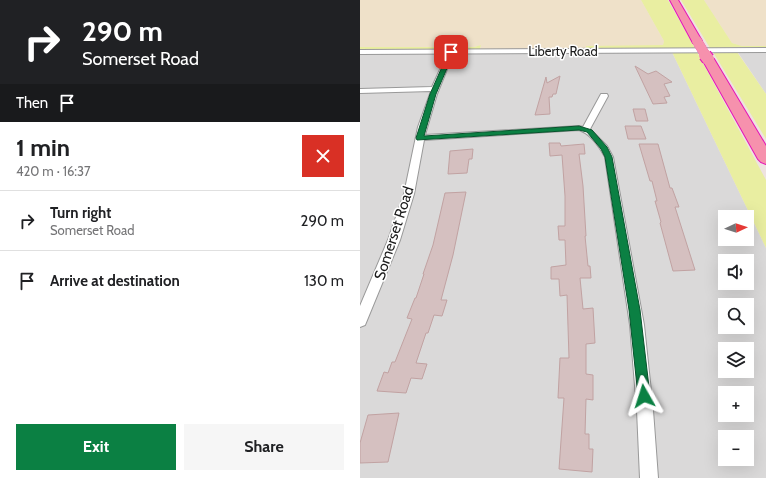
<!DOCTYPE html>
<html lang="en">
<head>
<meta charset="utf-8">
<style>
  :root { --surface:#fff; --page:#f6f6f6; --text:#202124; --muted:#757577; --line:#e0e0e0; --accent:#0b8043 }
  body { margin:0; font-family:Cabin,sans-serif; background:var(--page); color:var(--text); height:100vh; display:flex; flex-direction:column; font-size:15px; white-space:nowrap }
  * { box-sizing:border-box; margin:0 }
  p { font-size:13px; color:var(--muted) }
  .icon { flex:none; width:22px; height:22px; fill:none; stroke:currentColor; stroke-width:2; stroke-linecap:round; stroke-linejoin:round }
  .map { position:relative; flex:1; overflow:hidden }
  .side { display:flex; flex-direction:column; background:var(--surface); width:360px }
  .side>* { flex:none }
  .top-card { background:#202124; color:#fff; overflow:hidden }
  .needle { width:26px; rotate:86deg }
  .controls { position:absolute; left:358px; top:210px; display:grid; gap:8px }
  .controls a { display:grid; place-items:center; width:36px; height:36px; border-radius:0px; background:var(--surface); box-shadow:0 4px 16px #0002; font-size:20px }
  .pin { position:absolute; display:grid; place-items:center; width:34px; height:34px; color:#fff; margin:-17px; border-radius:8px; box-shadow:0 2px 6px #0006 }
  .me { position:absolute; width:44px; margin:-22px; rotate:354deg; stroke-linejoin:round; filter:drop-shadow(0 0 3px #0008) }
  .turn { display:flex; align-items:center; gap:14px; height:84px; padding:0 16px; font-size:18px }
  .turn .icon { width:52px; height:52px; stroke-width:2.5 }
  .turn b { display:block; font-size:28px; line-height:34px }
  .then { display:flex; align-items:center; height:38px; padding:0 16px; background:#0003; gap:8px; font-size:15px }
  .round { display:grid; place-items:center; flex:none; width:42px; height:42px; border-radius:0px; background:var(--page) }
  .overview { display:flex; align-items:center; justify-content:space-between; height:68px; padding:0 16px }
  h1 { font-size:24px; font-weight:700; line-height:30px }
  .action { display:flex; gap:8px; margin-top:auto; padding:8px 16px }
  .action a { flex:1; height:46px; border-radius:0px; background:var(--accent); color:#fff; font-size:16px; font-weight:700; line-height:46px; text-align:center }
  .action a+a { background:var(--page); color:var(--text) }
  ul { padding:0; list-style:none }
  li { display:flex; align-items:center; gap:12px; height:60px; padding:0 16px; border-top:1px solid var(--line) }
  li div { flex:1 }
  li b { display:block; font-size:15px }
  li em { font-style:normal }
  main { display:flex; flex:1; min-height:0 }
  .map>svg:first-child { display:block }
  .residential { fill:#dad9d9; fill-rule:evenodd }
  .farmland { fill:#efe1c9 }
  .grass { fill:#e9eea1 }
  .building { fill:#d5c0c0; stroke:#c1a2a2 }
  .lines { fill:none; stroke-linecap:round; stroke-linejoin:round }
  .minor-casing { stroke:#999; stroke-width:2 }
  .tertiary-casing { stroke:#999; stroke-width:2 }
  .trunk-casing { stroke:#e515b8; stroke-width:2 }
  .minor { fill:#fff; fill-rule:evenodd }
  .tertiary { fill:#fff; fill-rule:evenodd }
  .trunk { fill:#f691ad; fill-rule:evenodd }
  .trunk-bridge-far1-casing { stroke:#e515b8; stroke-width:10; stroke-linecap:butt }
  .trunk-bridge-casing { stroke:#e515b8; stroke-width:14; stroke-linecap:butt }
  .trunk-bridge-far1 { stroke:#f691ad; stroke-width:10 }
  .trunk-bridge { stroke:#f691ad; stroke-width:12 }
  .route { fill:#0b8043; stroke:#07532c }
  .labels { text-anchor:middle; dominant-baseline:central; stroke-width:3; stroke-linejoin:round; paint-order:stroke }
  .far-street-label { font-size:13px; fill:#1c1c1c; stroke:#fff }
  .street-label { font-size:15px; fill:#1c1c1c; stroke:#fff }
</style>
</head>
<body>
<main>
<section class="side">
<div class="top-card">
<div class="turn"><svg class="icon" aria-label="right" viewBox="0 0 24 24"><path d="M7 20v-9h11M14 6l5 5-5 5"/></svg><div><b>290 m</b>Somerset Road</div></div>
<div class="then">Then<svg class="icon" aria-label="arrive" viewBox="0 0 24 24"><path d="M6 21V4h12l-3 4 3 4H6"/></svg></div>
</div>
<div class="overview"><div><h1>1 min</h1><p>420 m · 16:37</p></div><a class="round" style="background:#d93025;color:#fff"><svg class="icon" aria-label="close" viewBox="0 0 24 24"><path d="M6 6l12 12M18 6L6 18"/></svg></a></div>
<ul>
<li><svg class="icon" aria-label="right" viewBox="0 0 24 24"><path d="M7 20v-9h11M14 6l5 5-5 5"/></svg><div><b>Turn right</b><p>Somerset Road</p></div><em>290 m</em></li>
<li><svg class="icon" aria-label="arrive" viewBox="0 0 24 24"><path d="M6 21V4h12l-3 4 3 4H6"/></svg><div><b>Arrive at destination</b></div><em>130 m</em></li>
</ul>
<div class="action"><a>Exit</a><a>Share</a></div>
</section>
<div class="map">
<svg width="406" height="478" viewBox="0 0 406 478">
  <rect width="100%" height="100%" fill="#eee3e0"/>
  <!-- residential -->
  <path class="residential" d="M406,47V94L375,48Z
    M310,48L406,248V478H0V51ZM365,217H387V239H365ZM365,261H387V283H365ZM365,305H387V327H365ZM365,349H387V371H365ZM365,393H387V415H365ZM365,437H387V459H365Z"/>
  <!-- farmland -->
  <path class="farmland" d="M0,0H281L304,41L303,45L300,46H226V48L120,49L121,45L114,47H0Z
    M344,0H406V46H382L372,43Z"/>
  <!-- grass -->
  <path class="grass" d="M281,0H308L335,48H226V46L303,45L304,41Z
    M321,0H344L372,43L382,46H406V47L350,48Z
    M121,45L120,49L0,50V47H114Z
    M312,52H337L406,180V248Z
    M353,52H377L406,94V139Z"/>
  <!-- building -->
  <path class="building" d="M275,66L288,74L296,71L312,82L304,84L310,96L304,97L307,103L293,104Z
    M200,76L196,94H193L192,97H189L190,114L175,115L186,77L187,83Z
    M273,109H285L288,121H276Z
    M265,126H281L286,139H268Z
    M189,143H200L201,146L224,144L225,154H219L223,186L226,236H225L228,266H230L231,278H220L223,309L233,308L235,343L226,344V374L233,375V400L226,399L225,434H229V449H233L232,472L199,469L204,398H198L200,358H209L207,295L200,296L199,279H191V267L206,265L205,240H199L198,226H205V196L202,155L190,156Z
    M279,144H298L310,188H312L319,207H315L335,270L313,271L300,223L301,222L295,201H297L292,181H290Z
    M113,149L112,159H109L107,173L88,174L90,151Z
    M106,192L93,255L81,300H87L82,316L74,315L68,333H66L56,363L67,364L62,379L51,378L46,393L17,391L24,372L28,373L32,362H35L52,319L47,318L55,298H56L64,274H63L73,245L85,193Z
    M39,413L28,462L0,463V443L8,415Z"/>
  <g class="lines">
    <!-- minor casing -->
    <g class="minor-casing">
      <path id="minor" d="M91,50L94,52L77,94L65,135L219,126L223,127L241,94H247L248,96L230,129L247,146L253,157L284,325L293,410L298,478H280L277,410L270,325L245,157C239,146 231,134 219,130L64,140L54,194L40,240L5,325L0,327V306L28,240L44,194L58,127L71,91L0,93V89L72,87L88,52Z"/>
    </g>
    <!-- tertiary casing -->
    <g class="tertiary-casing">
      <path id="tertiary" d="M406,48V52L0,54V50Z"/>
    </g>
    <!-- trunk casing -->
    <g class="trunk-casing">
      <path id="trunk" d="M310,0H318L342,41L341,43H333Z
        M348,56L354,59L406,146V164L401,162L398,159L342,59Z"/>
    </g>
    <!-- minor -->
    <use href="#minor" class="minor"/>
    <!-- tertiary -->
    <use href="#tertiary" class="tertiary"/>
    <!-- trunk -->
    <use href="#trunk" class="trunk"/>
    <!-- trunk-bridge-far1 casing -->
    <g class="trunk-bridge-far1-casing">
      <path id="trunk-bridge-far1" d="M337,41L346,56"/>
    </g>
    <!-- trunk-bridge casing -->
    <g class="trunk-bridge-casing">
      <path id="trunk-bridge" d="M345,55L348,59"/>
    </g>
    <!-- trunk-bridge-far1 -->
    <use href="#trunk-bridge-far1" class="trunk-bridge-far1"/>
    <!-- trunk-bridge -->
    <use href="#trunk-bridge" class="trunk-bridge"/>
  </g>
  <!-- route -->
  <path class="route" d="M89,51L94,52L76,94L64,136L219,126L232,130L247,147L252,157L280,310L290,396L288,400L284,402L280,400L278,396L269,310L245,157L241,149L227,132L219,130L57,140L56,138L70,94Z"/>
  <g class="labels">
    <!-- far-street labels -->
    <g class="far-street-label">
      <text x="203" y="51">Liberty Road</text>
    </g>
    <!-- street labels -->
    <g class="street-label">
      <text transform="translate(34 233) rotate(-72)">Somerset Road</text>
    </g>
  </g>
</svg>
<div class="controls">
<a><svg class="needle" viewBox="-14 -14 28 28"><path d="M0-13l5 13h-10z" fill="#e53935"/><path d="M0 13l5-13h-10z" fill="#757577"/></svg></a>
<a><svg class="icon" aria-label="sound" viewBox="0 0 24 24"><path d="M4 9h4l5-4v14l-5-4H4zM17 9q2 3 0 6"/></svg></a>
<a><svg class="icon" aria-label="search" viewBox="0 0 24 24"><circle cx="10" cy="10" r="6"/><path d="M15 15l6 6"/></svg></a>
<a><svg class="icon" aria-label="layers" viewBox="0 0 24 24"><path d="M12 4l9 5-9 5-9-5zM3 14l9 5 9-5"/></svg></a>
<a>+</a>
<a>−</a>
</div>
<div class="pin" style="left:91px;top:52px;background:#d93025"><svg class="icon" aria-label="arrive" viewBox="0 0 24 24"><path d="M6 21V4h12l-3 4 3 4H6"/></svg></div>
<svg class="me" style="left:284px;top:396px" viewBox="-20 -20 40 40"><path d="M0-17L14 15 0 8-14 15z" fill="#0b8043" stroke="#fff" stroke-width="4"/></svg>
</div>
</main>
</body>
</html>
